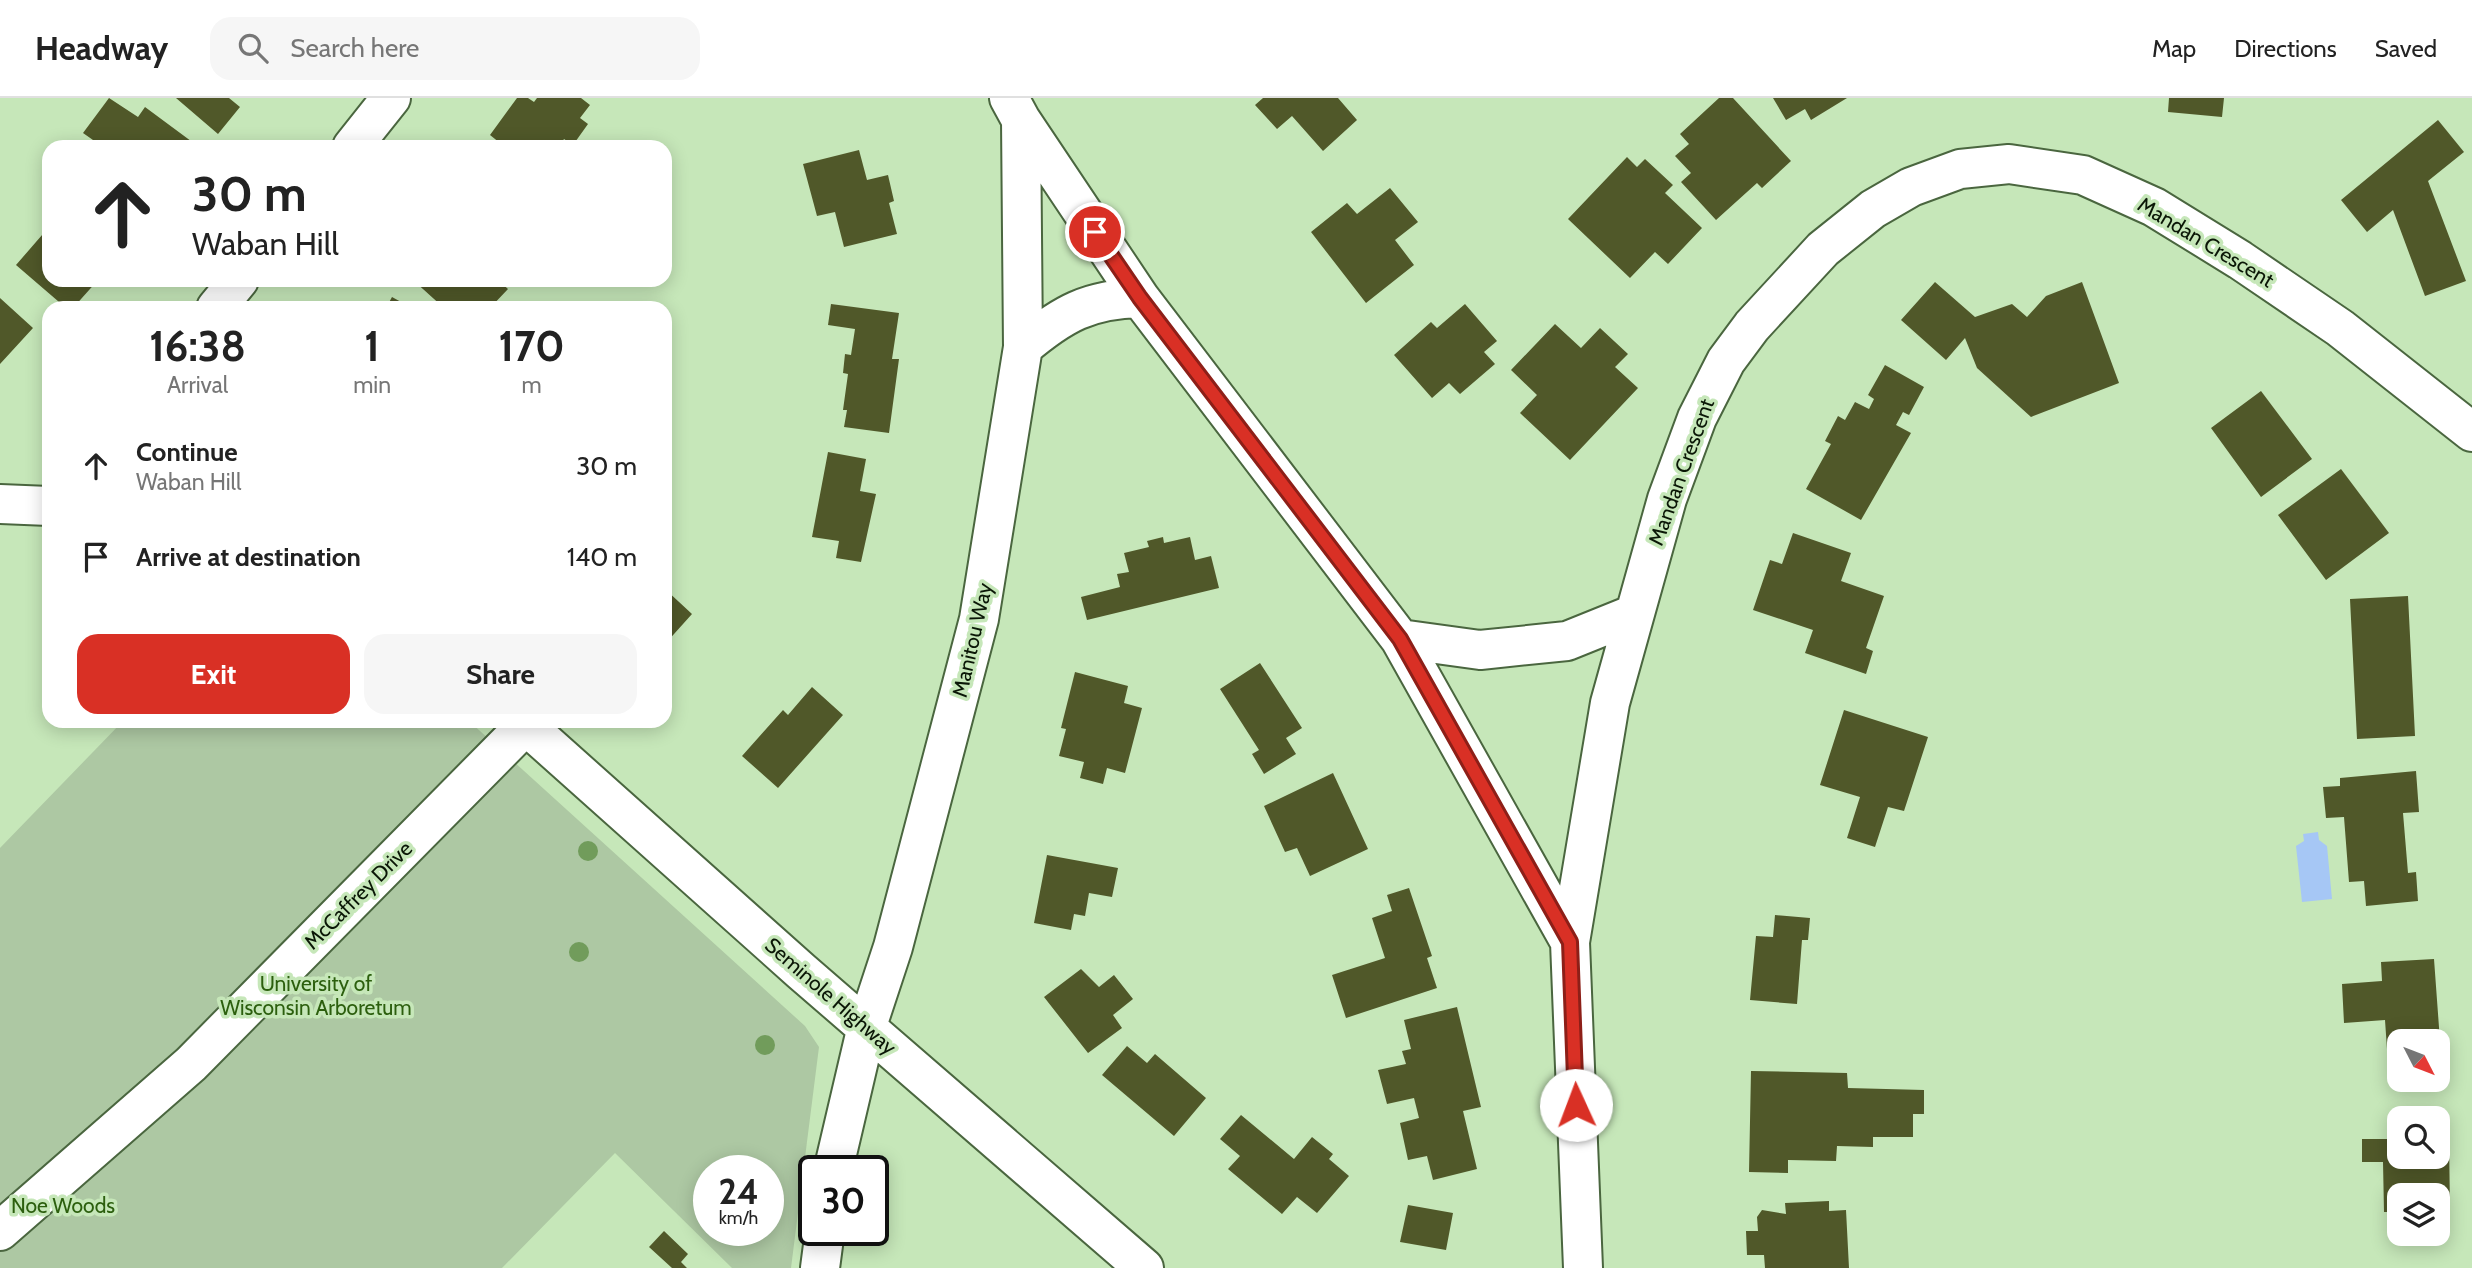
<!DOCTYPE html>
<html lang="en">
<head>
<meta charset="utf-8">
<style>
  :root { --surface:#fff; --page:#f6f6f6; --text:#222; --muted:#767676; --line:#e0e0e0; --accent:#d93025 }
  body { margin:0; font-family:Cabin,sans-serif; background:var(--page); color:var(--text); height:100vh; display:flex; flex-direction:column; font-size:26px; white-space:nowrap }
  * { box-sizing:border-box; margin:0 }
  p { font-size:23px; color:var(--muted) }
  .icon { flex:none; width:38px; height:38px; fill:none; stroke:currentColor; stroke-width:2; stroke-linecap:round; stroke-linejoin:round }
  .map { position:relative; flex:1; overflow:hidden }
  .side { position:absolute; left:42px; top:203px; width:630px; height:427px; display:flex; flex-direction:column; background:var(--surface); border-radius:21px; box-shadow:0 4px 18px #0003 }
  .side>* { flex:none }
  .banner { position:absolute; left:42px; top:42px; width:630px; height:147px; border-radius:21px; box-shadow:0 4px 18px #0003; background:#fff; color:var(--text); overflow:hidden }
  .needle { width:46px; rotate:132deg }
  .tools { position:absolute; left:2387px; top:931px; display:grid; gap:14px }
  .tools a { display:grid; place-items:center; width:63px; height:63px; border-radius:14px; background:var(--surface); box-shadow:0 4px 18px #0003; font-size:35px }
  .speed { position:absolute; left:693px; top:1057px; display:flex; gap:14px; font-size:35px; font-weight:700; text-align:center }
  .speed>* { display:grid; place-content:center; width:91px; height:91px; border-radius:50%; background:var(--surface); box-shadow:0 4px 18px #0003; line-height:1 }
  .speed small { font-size:18px; font-weight:400 }
  .speed .limit { border:4px solid #111; border-radius:10px; background:#fff; color:#111 }
  .pin { position:absolute; display:grid; place-items:center; width:60px; height:60px; color:#fff; margin:-30px; border:4px solid #fff; border-radius:50%; box-shadow:0 2px 7px #0007 }
  .me { position:absolute; width:77px; margin:-38px; rotate:358deg; stroke-linejoin:round; filter:drop-shadow(0 0 5px #0008) }
  .turn { display:flex; align-items:center; gap:24px; height:147px; padding:0 35px; font-size:32px }
  .turn .icon { width:91px; height:91px; stroke-width:2.5 }
  .turn b { display:block; font-size:49px; line-height:60px }
  .eta { display:flex; justify-content:space-evenly; align-items:center; height:119px; text-align:center }
  .eta b { font-size:42px; font-weight:700; line-height:49px }
  .cta { display:flex; gap:14px; margin-top:auto; padding:14px 35px }
  .cta a { flex:1; height:80px; border-radius:21px; background:var(--accent); color:#fff; font-size:28px; font-weight:700; line-height:80px; text-align:center }
  .cta a+a { background:var(--page); color:var(--text) }
  ul { padding:0; list-style:none }
  li { display:flex; align-items:center; gap:21px; height:91px; padding:0 35px }
  li div { flex:1 }
  li b { display:block; font-size:26px }
  li em { font-style:normal }
  header { display:flex; align-items:center; gap:42px; box-sizing:border-box; height:98px; padding:0 35px; background:var(--surface); border-bottom:2px solid var(--line) }
  header strong { font-size:33px }
  nav { display:flex; gap:38px; margin-inline-start:auto; font-size:24px }
  .search { width:490px; height:63px; background:var(--page); display:flex; align-items:center; gap:18px; box-sizing:border-box; padding:0 24px; border-radius:21px; color:var(--muted); font-size:26px }
  .map>svg:first-child { display:block }
  .green { fill:#adc8a3; fill-rule:evenodd }
  .water { fill:#a6c7f5 }
  .building { fill:#505829 }
  .lines { fill:none; stroke-linecap:round; stroke-linejoin:round }
  .minor-casing { stroke:#4a663f; stroke-width:42 }
  .minor { stroke:#fff; stroke-width:38 }
  .tree { fill:#719c5b }
  .route-casing { stroke:#8d1f18; stroke-width:18 }
  .route { stroke:#d93025; stroke-width:12 }
  .labels { text-anchor:middle; dominant-baseline:central; stroke-width:7; stroke-linejoin:round; paint-order:stroke }
  .street-label { font-size:21px; fill:#0a1606; stroke:#c6e7b9 }
  .park-label { font-size:21px; fill:#2c5f0e; stroke:#c6e7b9 }
</style>
</head>
<body>
<header>
<strong>Headway</strong>
<div class="search"><svg class="icon" aria-label="search" viewBox="0 0 24 24"><circle cx="10" cy="10" r="6"/><path d="M15 15l6 6"/></svg>Search here</div>
<nav><a>Map</a><a>Directions</a><a>Saved</a></nav>
</header>
<div class="map">
<svg width="2472" height="1170" viewBox="0 0 2472 1170">
  <rect width="100%" height="100%" fill="#c6e7b9"/>
  <!-- green -->
  <path class="green" d="M123,623H469L805,928L819,949L791,1170H732L615,1055L502,1170H0V750ZM709,1073H768V1132H709Z"/>
  <!-- water -->
  <path class="water" d="M2318,734L2319,742L2327,748L2332,801L2302,804L2296,748L2304,743L2303,736Z"/>
  <!-- building -->
  <path class="building" d="M109,0L138,19L145,9L199,49H103L83,35Z
    M176,0H229L240,9L218,36Z
    M517,0H528L534,4L537,0H581L590,7L580,20L588,26L573,47L564,41L559,49H497L500,45L490,37Z
    M1263,0H1338L1357,22L1323,53L1292,18L1277,31L1255,7Z
    M1719,0H1733L1791,63L1762,90L1757,85L1716,122L1681,84L1691,75L1675,58L1689,46L1680,36Z
    M1773,0H1847L1811,22L1805,11L1786,22Z
    M2169,0H2224L2222,19L2168,14Z
    M2438,22L2464,54L2428,83L2466,183L2425,198L2393,112L2367,134L2341,102Z
    M859,52L867,82L888,77L894,103L889,105L897,136L844,149L835,114L817,118L803,66Z
    M1627,59L1637,69L1645,61L1673,87L1665,95L1702,130L1668,166L1655,154L1630,180L1568,121Z
    M1390,90L1418,124L1395,142L1414,167L1366,205L1311,134L1347,105L1357,116Z
    M49,129V182H98L73,210H66L16,167Z
    M413,182H498L508,191L490,210H444Z
    M1935,184L1975,219L2012,206L2027,219L2046,198L2082,184L2119,285L2031,319L1977,270L1965,240L1946,262L1901,222Z
    M392,199L412,210H386Z
    M0,200L33,230L0,266Z
    M831,206L899,215L892,261H899L889,335L844,329L847,312H843L848,276L843,275L845,256L851,257L855,231L828,227Z
    M1465,206L1497,243L1484,254L1495,266L1460,296L1449,285L1432,300L1394,257L1431,224L1437,230Z
    M1555,226L1581,250L1600,230L1628,256L1615,269L1638,290L1570,362L1520,315L1537,297L1511,272Z
    M1885,267L1924,289L1909,317L1903,314L1896,327L1911,335L1861,422L1806,391L1831,346L1825,343L1838,318L1845,322L1855,304L1869,311L1874,301L1868,297Z
    M2261,293L2312,361L2261,399L2211,330Z
    M828,354L866,361L860,393L876,396L861,464L836,460L839,443L812,439Z
    M2341,371L2389,435L2326,482L2278,417Z
    M1793,435L1851,455L1841,483L1884,498L1866,550L1873,553L1866,576L1805,555L1813,532L1753,512L1770,462L1782,466Z
    M1163,439L1164,445L1190,439L1195,462L1211,458L1219,490L1087,522L1081,499L1120,489L1117,476L1129,474L1124,455L1149,449L1147,443Z
    M665,491L692,516L665,546Z
    M2408,498L2415,638L2357,641L2350,501Z
    M1260,565L1302,630L1286,640L1296,656L1264,676L1252,656L1259,652L1220,591Z
    M1075,574L1128,588L1124,605L1142,610L1125,675L1107,670L1103,686L1080,680L1084,664L1059,658L1066,631L1061,630Z
    M812,589L843,617L778,690L742,658L783,612L788,617Z
    M1844,612L1928,639L1904,713L1888,709L1875,749L1847,740L1860,699L1820,687Z
    M2416,673L2419,714L2403,715L2408,775L2416,774L2418,803L2366,808L2364,783L2349,784L2344,719L2326,720L2323,689L2340,688V680Z
    M1333,675L1368,751L1310,778L1297,750L1285,754L1264,708Z
    M1047,757L1118,770L1112,799L1089,795L1085,818L1074,816L1071,832L1034,825Z
    M1409,790L1432,858L1427,860L1437,890L1346,920L1332,877L1385,860L1372,820L1392,813L1387,797Z
    M1775,817L1810,820L1808,842H1802L1797,906L1750,902L1756,838L1773,839Z
    M2434,861L2440,943H2399V951H2387L2385,922L2344,925L2342,886L2382,883L2381,864Z
    M1081,871L1099,889L1114,877L1133,901L1113,917L1122,930L1088,955L1044,899Z
    M1457,909L1481,1009L1463,1013L1477,1071L1433,1082L1427,1058L1408,1062L1400,1025L1419,1020L1414,1000L1387,1006L1378,972L1406,966L1402,953L1411,951L1404,922Z
    M1127,948L1147,965L1155,956L1206,1000L1174,1038L1102,977Z
    M1751,973L1847,975L1848,990L1924,992V1016H1913V1039H1873V1049L1837,1048L1836,1063L1788,1062V1075L1749,1074Z
    M1241,1017L1294,1061L1312,1039L1333,1056L1329,1061L1349,1078L1317,1115L1297,1099L1282,1116L1228,1071L1240,1058L1220,1041Z
    M2438,1040H2449L2450,1114H2438V1097H2399V1114H2384L2383,1064H2362V1041H2399V1059H2438Z
    M1829,1103V1113L1846,1112L1849,1170H1765L1764,1157H1747L1746,1133H1758L1757,1119L1762,1112L1786,1116L1785,1105Z
    M1408,1107L1453,1115L1446,1152L1400,1144Z
    M664,1133L688,1156L681,1164L687,1170H672L649,1149Z"/>
  <g class="lines">
    <!-- minor casing -->
    <g class="minor-casing">
      <path id="minor" d="M1021,22L1140,200L1400,541L1570,844
        M352,49L391,0
        M216,210L239,182
        M1023,249C1062,216 1089,201 1140,200
        M0,406L49,408
        M1400,541L1480,552L1567,543L1634,516
        M521,623L801,873L1144,1170
        M833,1073L867,928L893,849L979,521L1023,249L1021,22L1009,0
        M0,1133L191,966L526,627
        M820,1170L825,1132
        M1583,1170L1570,844L1610,605L1667,401L1697,320L1726,263L1752,228L1823,151L1873,111L1911,89L1960,71L2009,66L2083,77L2154,109L2240,162L2340,230L2472,334"/>
    </g>
    <!-- minor -->
    <use href="#minor" class="minor"/>
  </g>
  <!-- trees -->
  <g class="tree">
    <circle cx="588" cy="753" r="10"/>
    <circle cx="579" cy="854" r="10"/>
    <circle cx="765" cy="947" r="10"/>
  </g>
  <g class="lines">
    <!-- route casing -->
    <g class="route-casing">
      <path id="route" d="M1095,134L1140,200L1400,541L1570,844L1576,1007"/>
    </g>
    <!-- route -->
    <use href="#route" class="route"/>
  </g>
  <g class="labels">
    <!-- street labels -->
    <g class="street-label">
      <text transform="translate(2206 144) rotate(31)">Mandan Crescent</text>
      <text transform="translate(1681 374) rotate(-70)">Mandan Crescent</text>
      <text transform="translate(972 542) rotate(-77)">Manitou Way</text>
      <text transform="translate(358 797) rotate(-45)">McCaffrey Drive</text>
      <text transform="translate(831 898) rotate(41)">Seminole Highway</text>
    </g>
    <!-- park labels -->
    <g class="park-label">
      <text x="316" y="885">University of<tspan x="316" dy="24">Wisconsin Arboretum</tspan></text>
      <text x="63" y="1107">Noe Woods</text>
    </g>
  </g>
</svg>
<div class="tools">
<a><svg class="needle" viewBox="-14 -14 28 28"><path d="M0-13l5 13h-10z" fill="#e53935"/><path d="M0 13l5-13h-10z" fill="#767676"/></svg></a>
<a><svg class="icon" aria-label="search" viewBox="0 0 24 24"><circle cx="10" cy="10" r="6"/><path d="M15 15l6 6"/></svg></a>
<a><svg class="icon" aria-label="layers" viewBox="0 0 24 24"><path d="M12 4l9 5-9 5-9-5zM3 14l9 5 9-5"/></svg></a>
</div>
<div class="speed"><div>24<small>km/h</small></div><div class="limit">30</div></div>
<div class="pin" style="left:1095px;top:134px;background:#d93025"><svg class="icon" aria-label="arrive" viewBox="0 0 24 24"><path d="M6 21V4h12l-3 4 3 4H6"/></svg></div>
<svg class="me" style="left:1576px;top:1007px" viewBox="-20 -20 40 40"><circle r="19" fill="#fff"/><path d="M0-13L10 11 0 6-10 11z" fill="#d93025"/></svg>
<div class="banner">
<div class="turn"><svg class="icon" aria-label="ahead" viewBox="0 0 24 24"><path d="M12 20V5M6 11l6-6 6 6"/></svg><div><b>30 m</b>Waban Hill</div></div>
</div>
<section class="side">
<div class="eta">
<div><b>16:38</b><p>Arrival</p></div>
<div><b>1</b><p>min</p></div>
<div><b>170</b><p>m</p></div>
</div>
<ul>
<li><svg class="icon" aria-label="ahead" viewBox="0 0 24 24"><path d="M12 20V5M6 11l6-6 6 6"/></svg><div><b>Continue</b><p>Waban Hill</p></div><em>30 m</em></li>
<li><svg class="icon" aria-label="arrive" viewBox="0 0 24 24"><path d="M6 21V4h12l-3 4 3 4H6"/></svg><div><b>Arrive at destination</b></div><em>140 m</em></li>
</ul>
<div class="cta"><a>Exit</a><a>Share</a></div>
</section>
</div>
</body>
</html>
